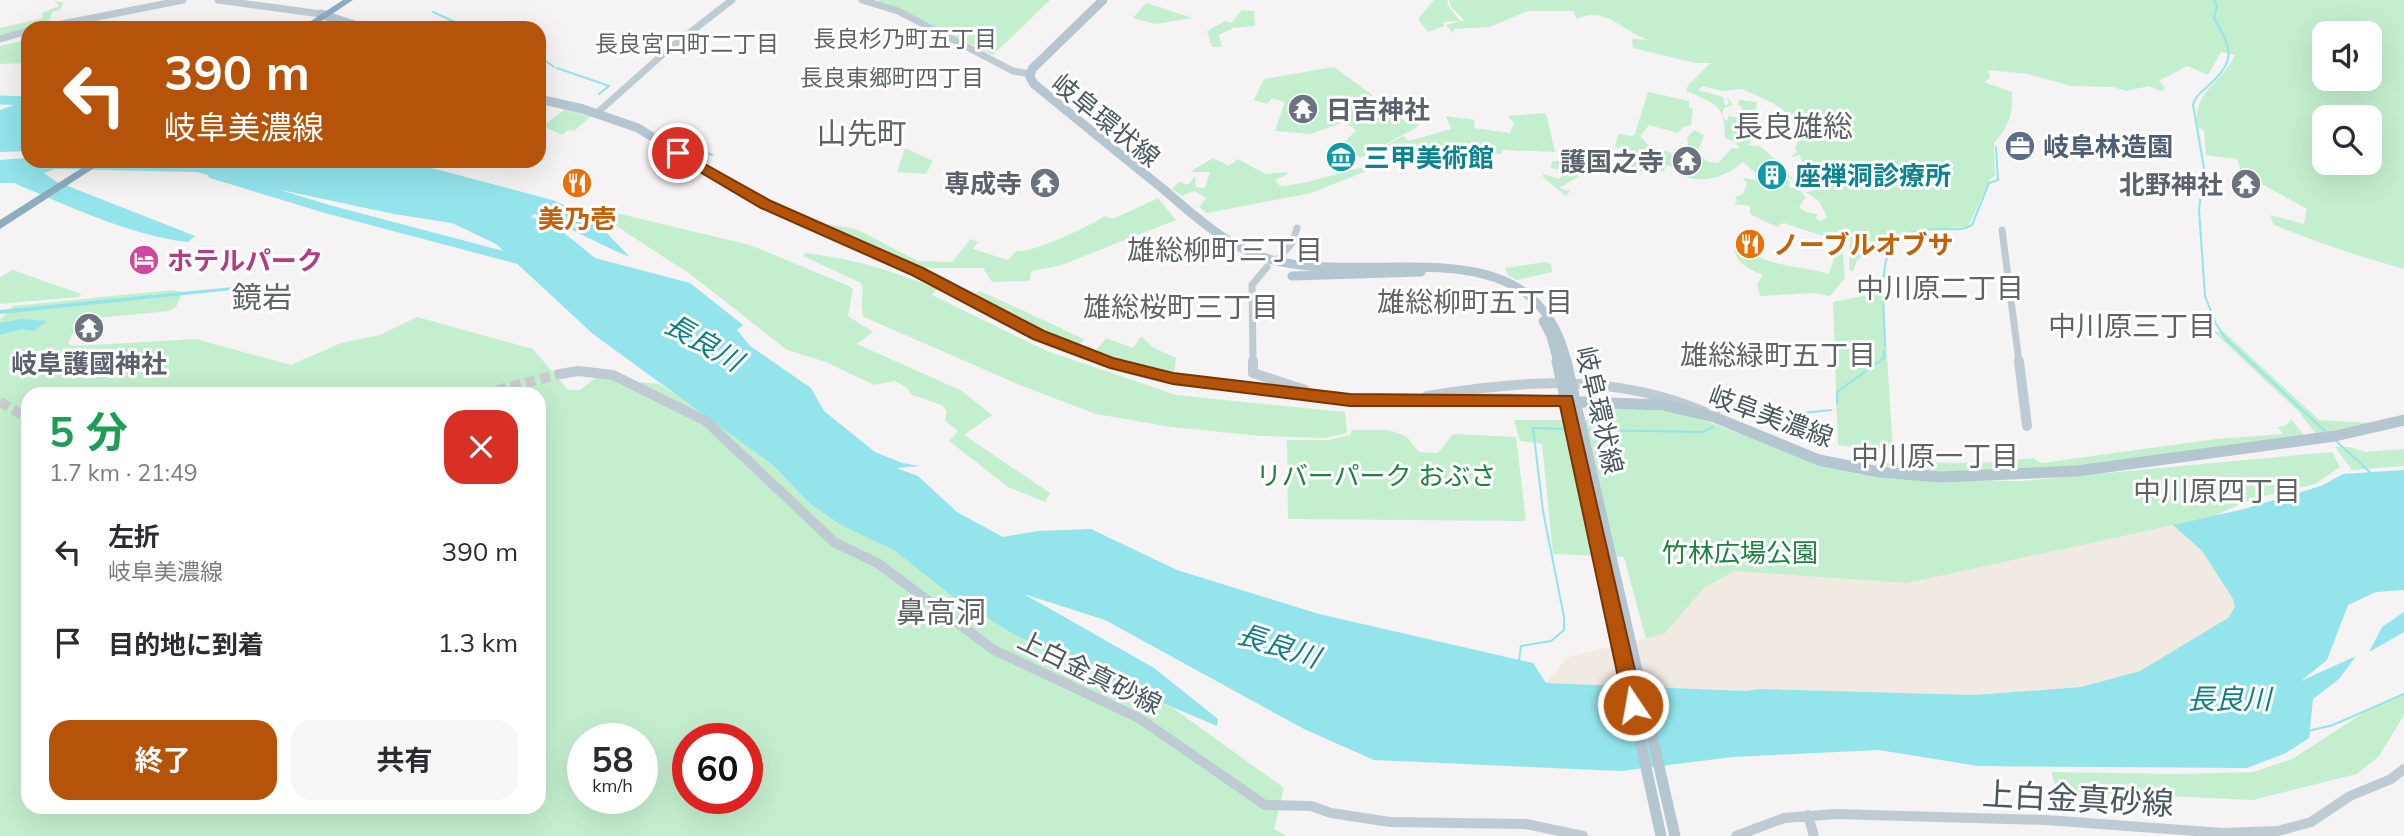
<!DOCTYPE html>
<html lang="ja">
<head>
<meta charset="utf-8">
<style>
  :root { --surface:#fff; --page:#f7f7f7; --text:#2b2b33; --muted:#7c7c81; --accent:#b45309 }
  body { margin:0; font-family:Mulish,"Noto Sans JP",sans-serif; background:var(--page); color:var(--text); height:100vh; display:flex; flex-direction:column; font-size:26px; white-space:nowrap }
  * { box-sizing:border-box; margin:0 }
  p { font-size:23px; color:var(--muted) }
  .icon { flex:none; width:38px; height:38px; fill:none; stroke:currentColor; stroke-width:2; stroke-linecap:round; stroke-linejoin:round }
  .map { position:relative; flex:1; overflow:hidden }
  .drawer { position:absolute; left:21px; top:387px; width:525px; height:427px; display:flex; flex-direction:column; background:var(--surface); border-radius:21px; box-shadow:0 7px 28px #0002 }
  .drawer>* { flex:none }
  .top-card { position:absolute; left:21px; top:21px; width:525px; height:147px; border-radius:21px; box-shadow:0 7px 28px #0002; background:#b45309; color:#fff; overflow:hidden }
  .controls { position:absolute; left:2312px; top:21px; display:grid; gap:14px }
  .controls a { display:grid; place-items:center; width:70px; height:70px; border-radius:14px; background:var(--surface); box-shadow:0 7px 28px #0002; font-size:35px }
  .speed { position:absolute; left:567px; top:723px; display:flex; gap:14px; font-size:35px; font-weight:700; text-align:center }
  .speed>* { display:grid; place-content:center; width:91px; height:91px; border-radius:50%; background:var(--surface); box-shadow:0 7px 28px #0002; line-height:1 }
  .speed small { font-size:18px; font-weight:400 }
  .speed .limit { border:10px solid #d22; background:#fff; color:#111 }
  .pin { position:absolute; display:grid; place-items:center; width:60px; height:60px; color:#fff; margin:-30px; border:4px solid #fff; border-radius:50%; box-shadow:0 2px 7px #0007 }
  .me { position:absolute; width:77px; margin:-38px; rotate:348deg; stroke-linejoin:round; filter:drop-shadow(0 0 5px #0008) }
  .turn { display:flex; align-items:center; gap:24px; height:147px; padding:0 28px; font-size:32px }
  .turn .icon { width:91px; height:91px; stroke-width:2.5 }
  .turn b { display:block; font-size:49px; line-height:60px }
  .round { display:grid; place-items:center; flex:none; width:74px; height:74px; border-radius:21px; background:var(--page) }
  .summary { display:flex; align-items:center; justify-content:space-between; height:119px; padding:0 28px }
  h1 { font-size:42px; font-weight:700; line-height:52px; color:#1e9e55 }
  .button { display:flex; gap:14px; margin-top:auto; padding:14px 28px }
  .button a { flex:1; height:80px; border-radius:21px; background:var(--accent); color:#fff; font-size:28px; font-weight:700; line-height:80px; text-align:center }
  .button a+a { background:var(--page); color:var(--text) }
  ul { padding:0; list-style:none }
  li { display:flex; align-items:center; gap:21px; height:91px; padding:0 28px }
  li div { flex:1 }
  li b { display:block; font-size:26px }
  li em { font-style:normal }
  .map>svg:first-child { display:block }
  .green { fill:#c4efcf; fill-rule:evenodd }
  .sand { fill:#f1eae2 }
  .water { fill:#93e4eb }
  .lines { fill:none; stroke-linecap:round; stroke-linejoin:round }
  .stream { stroke:#93e4eb; stroke-width:2 }
  .river { stroke:#93e4eb; stroke-width:9 }
  .secondary-tunnel { stroke:#caccce; stroke-width:10; stroke-dasharray:10 5; stroke-linecap:butt }
  .secondary-far1 { stroke:#bfcbd3; stroke-width:7 }
  .secondary { stroke:#bfcbd3; stroke-width:10 }
  .primary-far1 { stroke:#b4c6d0; stroke-width:9 }
  .primary { stroke:#b4c6d0; stroke-width:11 }
  .highway { fill:#8cacbf; fill-rule:evenodd }
  .route { fill:#b45309; stroke:#753606; stroke-width:2 }
  .labels { text-anchor:middle; dominant-baseline:central; stroke-width:6; stroke-linejoin:round; paint-order:stroke }
  .far-neighbourhood-label { font-size:23px; fill:#5f6467; stroke:#fff }
  .worship-label { font-size:26px; font-weight:bold; fill:#5b616d; stroke:#fff; text-anchor:end }
  .street-label { font-size:26px; fill:#4a5960; stroke:#fff }
  .service-label { font-size:26px; font-weight:bold; fill:#4e5e75; stroke:#fff; text-anchor:start }
  .culture-label { font-size:26px; font-weight:bold; fill:#0d838f; stroke:#fff; text-anchor:start }
  .food-label { font-size:26px; font-weight:bold; fill:#c56008; stroke:#fff }
  .hotel-label { font-size:26px; font-weight:bold; fill:#b23c85; stroke:#fff; text-anchor:start }
  .park-label { font-size:26px; fill:#1b8240; stroke:#fff }
  .neighbourhood-label { font-size:28px; fill:#5f6467; stroke:#fff }
  .water-label { font-size:28px; font-style:italic; fill:#117d86; stroke:#fff }
  .quarter-label { font-size:30px; fill:#5f6467; stroke:#fff }
  .near-street-label { font-size:32px; fill:#4a5960; stroke:#fff }
</style>
</head>
<body>
<div class="map">
<svg width="2404" height="836" viewBox="0 0 2404 836">
  <rect width="100%" height="100%" fill="#f5f3f3"/>
  <!-- green -->
  <path class="green" d="M54,0L64,3L60,10L52,12L49,24L0,35V28L43,18L42,13L59,6Z
    M1050,0L993,55L878,1L879,0Z
    M1434,0H1448L1447,4L1460,21L1444,22V26L1428,32L1418,19Z
    M1449,0H2404V269C2360,257 2317,242 2274,225L2270,215L2304,224L2307,209L2242,173L2237,159L2206,155L2204,131L2196,125C2196,88 2220,86 2235,55L2221,52L2208,75L2187,66L2159,81L2165,88L2161,91L2149,86L2126,91L2113,87L2071,86L2027,74L1988,70L1990,78L1984,82L2012,92C2013,115 2009,126 1994,143L1995,176L1990,179L1968,227L1918,229L1871,248L1867,237H1859L1864,256L1857,260L1853,272L1849,269L1850,236L1837,232L1832,239L1783,223L1777,227L1750,214V206L1734,204L1737,201L1735,197L1743,194L1747,184L1743,178L1756,180L1760,177L1743,162C1725,178 1702,184 1679,175V169L1667,165L1663,172L1653,165L1656,161L1641,153L1635,157L1649,163L1651,169L1645,173L1626,164L1625,150L1615,147L1618,134L1632,136L1635,134L1648,92L1689,101V108L1693,109L1691,125L1683,127L1678,133L1649,125L1640,136L1649,146L1675,154L1677,150L1689,149L1687,138L1694,130L1704,135L1697,154L1709,162L1718,163L1732,148L1740,149L1735,142L1725,138C1725,104 1716,104 1686,91L1689,84L1711,63H1695L1633,48L1632,39L1648,40C1623,31 1604,5 1577,19L1573,11H1528L1489,27L1454,29L1453,33L1446,25L1464,20L1451,7ZM2324,33H2370V79H2324ZM1703,86L1722,91L1742,89L1773,103L1791,116L1800,138L1795,147L1797,152L1791,157L1800,155L1805,175L1801,181L1813,185V191L1805,192L1819,201L1827,217L1820,221L1816,218L1817,214L1806,212L1799,207L1806,197L1799,189L1789,187V180L1783,176L1773,181L1763,174L1772,168L1793,180C1792,176 1764,148 1759,146C1755,145 1750,146 1746,145L1750,144L1757,102L1739,100L1738,105L1742,107L1738,118L1729,116L1726,122L1722,114L1724,108L1732,105L1731,101L1727,98L1729,103L1725,106L1723,97L1698,90ZM2324,117H2370V163H2324Z
    M1146,3L1193,18L1155,24L1133,18Z
    M1242,10L1254,11L1255,26L1233,28L1219,35L1222,47H1212L1207,31L1225,21L1231,23Z
    M28,40V63L0,64V46Z
    M1334,67L1372,95L1366,107L1375,98L1388,111L1410,124L1421,122L1414,129L1360,158L1343,144L1356,130L1344,122L1311,134L1275,131L1285,102L1272,98L1267,104L1254,100L1264,79Z
    M564,110L591,116L574,131L568,130L562,135L543,126Z
    M1546,113L1555,152L1503,150L1501,154L1454,152L1404,158L1400,155L1402,159L1389,160L1396,156L1387,145L1403,136L1409,141L1451,129L1446,116L1475,120L1474,128L1510,133L1514,123L1508,116Z
    M905,148L933,161L926,174L897,172Z
    M1213,158L1229,166L1238,159L1266,174L1286,172L1288,174L1275,180L1280,186C1315,184 1347,167 1382,165L1311,193L1207,213L1199,207L1206,198L1194,191L1182,196L1172,189L1179,182L1188,185L1195,176L1196,187L1205,188L1210,172H1190Z
    M1552,161L1586,162L1579,176L1559,188L1570,191L1566,196L1543,177V174L1560,179L1563,170L1551,168Z
    M1158,198L1176,220L1059,266L1031,271L1030,281L992,282L983,268H917L821,223L856,229L918,261L952,262L971,239L978,242L973,249L1008,260L1016,251C1031,254 1092,225 1105,216L1113,219Z
    M595,208L750,245L847,285L853,289L848,316L873,332L857,344L962,391L992,415L964,435L1050,493L1045,502L1008,487L949,441L958,431L945,421L947,411L942,405L912,395L906,387L895,381L874,385L826,362L787,350L690,274L593,211Z
    M1743,247C1765,267 1802,266 1829,274L1837,249L1842,247L1845,278L1830,296L1814,293L1760,296L1757,284L1763,275C1750,269 1736,264 1735,251Z
    M805,253C852,258 893,271 937,289L932,295L1047,351L1176,395L1345,412L1347,433L1326,438L1261,436L1171,427L1096,414L1022,386L864,317C858,305 866,293 861,283L803,256Z
    M1546,262L1551,264L1552,272L1517,280L1508,275L1505,268Z
    M13,270L81,294L79,297L0,304V277Z
    M173,290L183,292L176,307L169,311L87,319L76,325L68,344L74,346L196,339L291,365L341,343L380,335L417,317L533,349L568,390H580L595,378L659,384L711,417L773,465L810,504L841,525L895,551L951,594L1008,631L1066,662L1173,708L1284,788L1274,829L1287,836H0V315L1,319L13,306ZM28,394H539V807H28ZM583,738H642V798H583ZM688,738H747V798H688Z
    M980,291L1084,339L1079,347L1047,335L969,297Z
    M1883,292L1893,452L1838,445L1833,302Z
    M2213,331L2225,333L2319,420L2371,423L2316,434L2299,412Z
    M1141,336L1154,348L1176,358L1174,374L1094,353L1106,338L1133,348Z
    M1585,405L1682,412L1801,457L1857,474L1939,480L2021,481L2332,452L2340,467L2315,484L2252,499L2180,531L1655,673L1624,557L1553,554L1542,444L1520,441L1514,420H1588Z
    M2291,419L2304,435L2023,473L1891,471L1869,462L1981,463L2033,458L2042,463L2216,439L2283,434L2278,427L2287,425Z
    M1352,430H1388L1406,436L1419,452L1438,453L1453,434L1516,437L1526,521L1288,519L1287,440H1328L1350,435Z
    M2335,447H2349L2366,452L2404,449V466L2352,470Z
    M2404,695V715L2379,756L2357,774L2253,800L2057,791L2051,772L2179,774L2253,772L2292,759L2368,710Z"/>
  <!-- sand -->
  <path class="sand" d="M2173,525L2202,551L2233,599L2235,607L2228,619L2140,671L2080,687L1974,695L1758,689L1747,691L1546,683L1568,657L1664,634L1704,588L1734,571L1907,583Z"/>
  <!-- water -->
  <path class="water" d="M28,100V151L0,152V110Z
    M28,158V161H405L552,200L589,215L630,257C597,244 567,225 534,214L531,217L553,224L595,258L690,283L743,325L737,330L750,346L811,388L824,411L875,452L902,463L920,466L896,468L918,476L957,512L1003,537L1038,531L1091,529L1177,570L1319,614L1533,663L1546,683L1747,691L1758,689L1974,695L2081,687L2140,671L2228,618L2235,607L2233,599L2202,551L2173,525L2244,509L2321,486L2343,474L2404,470V590L2376,592L2348,605L2327,660L2301,681L2356,656L2339,679L2313,699L2309,738L2286,753L2247,768L1978,766L1879,750L1733,757L1621,771L1374,760L1304,729L1105,620L1024,594L1154,668L1218,719L1217,726L1066,662L1008,631L951,595L895,551L841,525L810,504L773,465L593,334L496,244L452,223L394,214L196,172L55,169L44,173L55,181L195,236L188,242C128,235 69,206 14,183H0V160Z
    M253,285L252,288L0,314V310Z
    M22,319L47,321L34,331L21,329L0,335V323Z
    M2404,612V632L2369,652L2382,627Z"/>
  <g class="lines">
    <!-- stream -->
    <path class="stream" d="M2214,0L2217,5L2214,18C2232,50 2237,60 2207,87C2200,93 2195,97 2193,105L2204,168L2199,210L2205,296L2216,324L2227,340L2327,433
      M433,12L468,28
      M539,56L554,67
      M557,68L609,86L599,94
      M690,137L701,141L707,149L704,151L712,155
      M1883,286C1885,238 1898,229 1945,229C1955,229 1963,231 1972,225L1989,183L1998,180L1996,147
      M1883,291L1885,346
      M1837,404V392L1884,358V351
      M1719,412L1723,403L1756,418
      M1765,417L1831,410
      M1587,430L1703,432L1713,427
      M2336,441L2371,473
      M1519,660L1521,646L1551,641L1564,630V617L1543,511L1533,428L1567,429
      M2308,731L2333,725L2404,694"/>
    <!-- river -->
    <path class="river" d="M0,100L28,101
      M212,174L327,209L524,261"/>
    <!-- secondary-tunnel -->
    <path class="secondary-tunnel" d="M482,394L560,374
      M0,402L28,418"/>
    <!-- secondary-far1 -->
    <path class="secondary-far1" d="M218,0L321,14
      M862,0L898,11L1013,71L1030,74
      M42,28L183,0
      M0,39L28,31
      M597,113L670,48L732,0
      M2002,230L2019,362
      M1278,259L1293,242L1297,228
      M1253,362L1252,285L1267,267"/>
    <!-- secondary -->
    <path class="secondary" d="M1253,361V373L1305,390
      M2019,361L2027,426
      M560,374L578,371L613,375L706,421L834,542L879,564L994,650L1139,718L1265,805L1311,806L1331,813L1390,822L1526,824L1583,836
      M1427,396C1522,380 1614,373 1705,412
      M1808,815L1814,836
      M1736,836L1784,818L1836,814L2046,820L2223,833L2278,831L2311,822L2350,796L2391,779L2404,769"/>
    <!-- primary-far1 -->
    <path class="primary-far1" d="M1103,0L1032,69L1030,77L1034,84C1077,119 1119,154 1162,188C1190,212 1218,238 1252,253C1352,297 1532,211 1567,362
      M321,14L363,28
      M539,99L583,109L638,128L737,190L917,272L1039,335L1108,362
      M1292,276L1421,272
      M1543,321L1551,336L1558,362"/>
    <!-- primary -->
    <path class="primary" d="M1104,361L1173,379L1350,400L1507,399L1663,405L1714,417L1819,460L1879,472L1942,477L2077,471L2335,436L2404,420
      M1557,361L1661,836
      M1566,361L1675,836"/>
    <!-- highway -->
    <path class="highway" d="M343,0H353L311,28H300Z
      M93,161H105L0,229V220Z"/>
  </g>
  <!-- route -->
  <path class="route" d="M678,149L771,201L923,268L1044,331L1113,358L1173,373L1350,394L1572,396L1643,705L1640,711L1633,713L1626,711L1624,705L1560,406H1350L1173,384L1110,368L1033,339L912,275L761,208L673,156L672,153Z"/>
  <!-- icons -->
  <defs>
    <g id="temple-disc" transform="scale(1.575)"><circle r="9.5" fill="#6b7280" stroke="#fff"/><path d="M0-6L5-2H3V0L6.5 2.5H4V6H1.5V3h-3V6H-4V2.5H-6.5L-3 0V-2H-5Z" fill="#fff"/></g>
    <g id="office-disc" transform="scale(1.575)"><circle r="9.5" fill="#5c6f8a" stroke="#fff"/><path d="M-6-3h4V-5.5h4V-3h4V5H-6ZM-1-4.5V-3h2v-1.5ZM-6 0V1H6V0Z" fill="#fff"/></g>
    <g id="museum-disc" transform="scale(1.575)"><circle r="9.5" fill="#0f9aa8" stroke="#fff"/><path d="M0-6L6-3V-2H-6V-3ZM-5-1h2V3h-2ZM-1-1h2V3h-2ZM3-1h2V3H3ZM-6 4H6V6H-6Z" fill="#fff"/></g>
    <g id="building-disc" transform="scale(1.575)"><circle r="9.5" fill="#0f9aa8" stroke="#fff"/><path d="M-4-6H4V6H1V3H-1V6H-4ZM-2.5-4.3h1.7v1.8h-1.7ZM.8-4.3h1.7v1.8H.8ZM-2.5-1h1.7V.8h-1.7ZM.8-1h1.7V.8H.8Z" fill="#fff"/></g>
    <g id="restaurant-disc" transform="scale(1.575)"><circle r="9.5" fill="#e8710a" stroke="#fff"/><path d="M-5-6h1v4h1v-4h1v4h1v-4h1v5L-1.5 .5V6h-2V.5L-5-1ZM5-6V6H3V1.5H1.5Q1.5-4 5-6Z" fill="#fff"/></g>
    <g id="hotel-disc" transform="scale(1.575)"><circle r="9.5" fill="#d1479c" stroke="#fff"/><path d="M-6-4.5h1.5V1H6V5H4.5V3h-9V5H-6ZM-4 0a1.8 1.8 0 1 1 3.6 0ZM.5 0V-2.5h3Q6-2.5 6 0Z" fill="#fff"/></g>
  </defs>
  <g fill-rule="evenodd">
    <use href="#temple-disc" x="1303" y="109"/>
    <use href="#office-disc" x="2020" y="146"/>
    <use href="#museum-disc" x="1341" y="157"/>
    <use href="#temple-disc" x="1687" y="161"/>
    <use href="#building-disc" x="1772" y="175"/>
    <use href="#restaurant-disc" x="577" y="183"/>
    <use href="#temple-disc" x="1045" y="183"/>
    <use href="#temple-disc" x="2246" y="184"/>
    <use href="#restaurant-disc" x="1750" y="244"/>
    <use href="#hotel-disc" x="144" y="260"/>
    <use href="#temple-disc" x="89" y="328"/>
  </g>
  <g class="labels">
    <!-- far-neighbourhood labels -->
    <g class="far-neighbourhood-label">
      <text x="905" y="38">長良杉乃町五丁目</text>
      <text x="687" y="43">長良宮口町二丁目</text>
      <text x="892" y="77">長良東郷町四丁目</text>
    </g>
    <!-- worship labels -->
    <g class="worship-label">
      <text x="1326" y="109" text-anchor="start">日吉神社</text>
      <text x="1664" y="161">護国之寺</text>
      <text x="1022" y="183">専成寺</text>
      <text x="2223" y="184">北野神社</text>
      <text x="89" y="363" text-anchor="middle">岐阜護國神社</text>
    </g>
    <!-- street labels -->
    <g class="street-label">
      <text transform="translate(1106 120) rotate(39)">岐阜環状線</text>
      <text transform="translate(1600 410) rotate(77)">岐阜環状線</text>
      <text transform="translate(1771 416) rotate(20)">岐阜美濃線</text>
      <text transform="translate(1090 672) rotate(26)">上白金真砂線</text>
    </g>
    <!-- service labels -->
    <g class="service-label">
      <text x="2043" y="146">岐阜林造園</text>
    </g>
    <!-- culture labels -->
    <g class="culture-label">
      <text x="1364" y="157">三甲美術館</text>
      <text x="1795" y="175">座禅洞診療所</text>
    </g>
    <!-- food labels -->
    <g class="food-label">
      <text x="577" y="218">美乃壱</text>
      <text x="1773" y="244" text-anchor="start">ノーブルオブサ</text>
    </g>
    <!-- hotel labels -->
    <g class="hotel-label">
      <text x="167" y="260">ホテルパーク</text>
    </g>
    <!-- park labels -->
    <g class="park-label">
      <text x="1376" y="475">リバーパーク おぶさ</text>
      <text x="1740" y="552">竹林広場公園</text>
    </g>
    <!-- neighbourhood labels -->
    <g class="neighbourhood-label">
      <text x="1225" y="249">雄総柳町三丁目</text>
      <text x="1940" y="287">中川原二丁目</text>
      <text x="1475" y="301">雄総柳町五丁目</text>
      <text x="1181" y="306">雄総桜町三丁目</text>
      <text x="2132" y="325">中川原三丁目</text>
      <text x="1778" y="354">雄総緑町五丁目</text>
      <text x="1935" y="455">中川原一丁目</text>
      <text x="2217" y="490">中川原四丁目</text>
    </g>
    <!-- water labels -->
    <g class="water-label">
      <text transform="translate(704 342) rotate(30)">長良川</text>
      <text transform="translate(1279 645) rotate(18)">長良川</text>
      <text x="2229" y="698">長良川</text>
    </g>
    <!-- quarter labels -->
    <g class="quarter-label">
      <text x="1793" y="126">長良雄総</text>
      <text x="862" y="133">山先町</text>
      <text x="262" y="297">鏡岩</text>
      <text x="941" y="612">鼻高洞</text>
    </g>
    <!-- near-street labels -->
    <g class="near-street-label">
      <text transform="translate(2078 798) rotate(3)">上白金真砂線</text>
    </g>
  </g>
</svg>
<div class="controls">
<a><svg class="icon" aria-label="sound" viewBox="0 0 24 24"><path d="M4 9h4l5-4v14l-5-4H4zM17 9q2 3 0 6"/></svg></a>
<a><svg class="icon" aria-label="search" viewBox="0 0 24 24"><circle cx="10" cy="10" r="6"/><path d="M15 15l6 6"/></svg></a>
</div>
<div class="speed"><div>58<small>km/h</small></div><div class="limit">60</div></div>
<div class="pin" style="left:678px;top:153px;background:#d93025"><svg class="icon" aria-label="arrive" viewBox="0 0 24 24"><path d="M6 21V4h12l-3 4 3 4H6"/></svg></div>
<svg class="me" style="left:1633px;top:705px" viewBox="-20 -20 40 40"><circle r="17" fill="#b45309" stroke="#fff" stroke-width="3"/><path d="M0-11L8 9 0 5-8 9z" fill="#fff"/></svg>
<div class="top-card">
<div class="turn"><svg class="icon" aria-label="left" viewBox="0 0 24 24"><path d="M17 20v-9H6M10 6l-5 5 5 5"/></svg><div><b>390 m</b>岐阜美濃線</div></div>
</div>
<section class="drawer">
<div class="summary"><div><h1>5 分</h1><p>1.7 km · 21:49</p></div><a class="round" style="background:#d93025;color:#fff"><svg class="icon" aria-label="close" viewBox="0 0 24 24"><path d="M6 6l12 12M18 6L6 18"/></svg></a></div>
<ul>
<li><svg class="icon" aria-label="left" viewBox="0 0 24 24"><path d="M17 20v-9H6M10 6l-5 5 5 5"/></svg><div><b>左折</b><p>岐阜美濃線</p></div><em>390 m</em></li>
<li><svg class="icon" aria-label="arrive" viewBox="0 0 24 24"><path d="M6 21V4h12l-3 4 3 4H6"/></svg><div><b>目的地に到着</b></div><em>1.3 km</em></li>
</ul>
<div class="button"><a>終了</a><a>共有</a></div>
</section>
</div>
</body>
</html>
